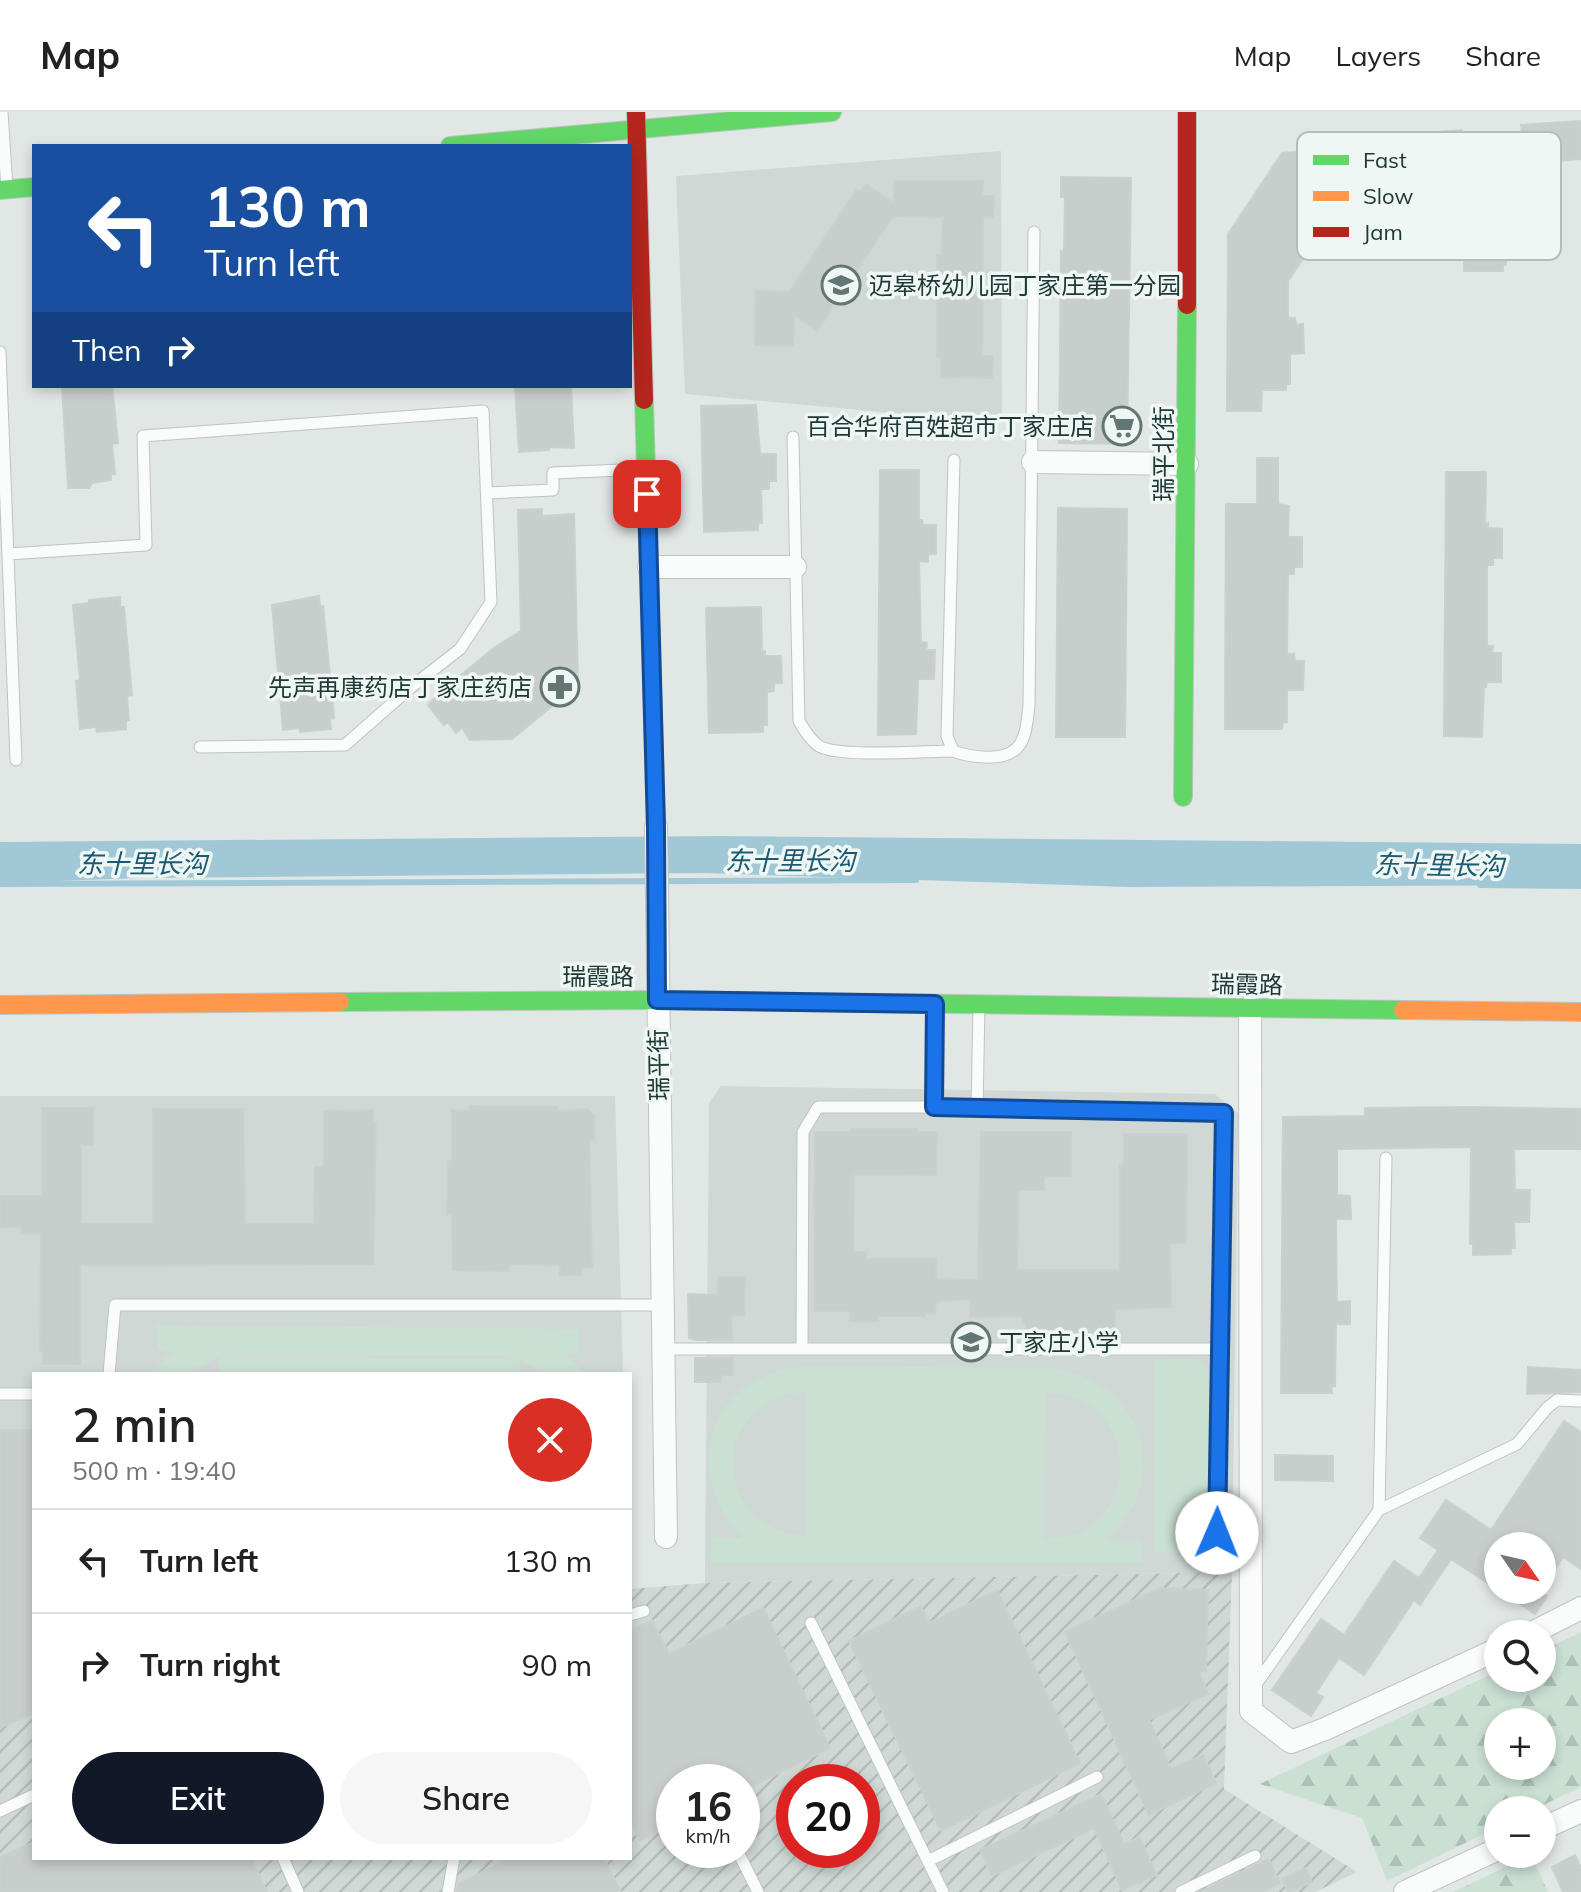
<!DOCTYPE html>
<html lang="en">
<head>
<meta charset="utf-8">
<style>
  :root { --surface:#fff; --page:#f6f6f6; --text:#222; --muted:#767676; --line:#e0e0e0; --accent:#111827 }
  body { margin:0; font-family:Mulish,"Noto Sans SC",sans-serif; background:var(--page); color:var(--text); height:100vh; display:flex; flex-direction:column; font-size:30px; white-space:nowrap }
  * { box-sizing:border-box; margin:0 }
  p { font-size:26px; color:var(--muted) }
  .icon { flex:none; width:44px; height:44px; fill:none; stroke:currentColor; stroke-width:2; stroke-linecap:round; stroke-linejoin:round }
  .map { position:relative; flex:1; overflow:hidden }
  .drawer { position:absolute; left:32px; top:1260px; width:600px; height:488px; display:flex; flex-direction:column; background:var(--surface); border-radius:0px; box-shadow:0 4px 12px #0003 }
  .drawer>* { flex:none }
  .top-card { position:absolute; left:32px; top:32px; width:600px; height:244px; border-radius:0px; box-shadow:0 4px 12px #0003; background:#1a4fa0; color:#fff; overflow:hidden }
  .needle { width:52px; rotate:124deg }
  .fabs { position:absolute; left:1484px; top:1420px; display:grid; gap:16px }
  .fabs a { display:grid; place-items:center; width:72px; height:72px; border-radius:50%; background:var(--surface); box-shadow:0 4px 12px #0003; font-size:40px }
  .speed { position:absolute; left:656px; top:1652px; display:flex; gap:16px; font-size:40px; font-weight:700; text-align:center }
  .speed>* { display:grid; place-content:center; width:104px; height:104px; border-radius:50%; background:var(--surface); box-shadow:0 4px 12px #0003; line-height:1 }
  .speed small { font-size:20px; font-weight:400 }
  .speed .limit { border:12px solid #d22; background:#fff; color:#111 }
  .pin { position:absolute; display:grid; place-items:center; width:68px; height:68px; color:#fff; margin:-34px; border-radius:16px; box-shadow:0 4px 12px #0006 }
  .me { position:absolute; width:88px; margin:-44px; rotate:1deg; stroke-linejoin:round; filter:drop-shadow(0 0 6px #0008) }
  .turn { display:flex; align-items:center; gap:28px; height:168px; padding:0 40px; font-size:36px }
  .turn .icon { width:104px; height:104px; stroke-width:2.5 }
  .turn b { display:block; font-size:56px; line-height:68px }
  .then { display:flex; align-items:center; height:76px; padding:0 40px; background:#0003; gap:16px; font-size:30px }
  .round { display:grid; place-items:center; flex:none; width:84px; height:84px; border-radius:42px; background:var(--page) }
  .overview { display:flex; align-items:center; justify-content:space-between; height:136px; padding:0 40px }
  h1 { font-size:48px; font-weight:600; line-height:60px }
  .button { display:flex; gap:16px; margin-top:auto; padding:16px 40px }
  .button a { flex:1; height:92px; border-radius:48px; background:var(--accent); color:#fff; font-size:32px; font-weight:600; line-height:92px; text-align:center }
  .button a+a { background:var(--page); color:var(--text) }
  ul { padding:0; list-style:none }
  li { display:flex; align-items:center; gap:24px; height:104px; padding:0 40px; border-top:2px solid var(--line) }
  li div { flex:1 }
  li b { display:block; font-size:30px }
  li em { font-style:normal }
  header { display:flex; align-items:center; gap:48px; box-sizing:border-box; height:112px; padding:0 40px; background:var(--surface); border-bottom:2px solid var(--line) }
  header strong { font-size:38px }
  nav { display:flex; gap:44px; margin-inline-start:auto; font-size:28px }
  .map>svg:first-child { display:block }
  .built { fill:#cfd8d5 }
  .industrial { fill:url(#industrial-furrows); fill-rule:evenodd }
  .green { fill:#cae0d3; fill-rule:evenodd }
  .forest { fill:url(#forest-firs); fill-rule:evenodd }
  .water { fill:#a1c8d6 }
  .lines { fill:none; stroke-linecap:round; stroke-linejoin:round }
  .stream { stroke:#a1c8d6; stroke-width:6 }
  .building { fill:#c8cecc; stroke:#cad0ce; stroke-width:2 }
  .lane-casing { stroke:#bec4c2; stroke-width:13 }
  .street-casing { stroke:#bec4c2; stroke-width:24 }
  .fast-casing { stroke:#bdc5c3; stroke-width:20 }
  .slow-casing { stroke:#bdc5c3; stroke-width:20 }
  .jam-casing { stroke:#bdc5c3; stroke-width:20 }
  .lane { stroke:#fafbfb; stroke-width:11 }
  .street { stroke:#fafbfb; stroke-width:22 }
  .fast { stroke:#63d668; stroke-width:18 }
  .slow { stroke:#ff974d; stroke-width:18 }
  .jam { stroke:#b3261e; stroke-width:18 }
  .route-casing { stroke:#114b97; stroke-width:20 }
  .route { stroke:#1a73e8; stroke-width:14 }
  .labels { text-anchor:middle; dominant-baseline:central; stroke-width:7; stroke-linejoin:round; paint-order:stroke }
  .poi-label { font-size:24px; fill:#203936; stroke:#eff7f4; text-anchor:start }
  .street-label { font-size:24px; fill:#203936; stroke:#eff7f4 }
  .water-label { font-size:26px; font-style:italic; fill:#1c5973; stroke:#eff7f4 }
  .key { fill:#eff7f4; stroke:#b1bebb; stroke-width:2 }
  .key-label { font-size:22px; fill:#203936 }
</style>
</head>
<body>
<header>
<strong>Map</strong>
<nav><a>Map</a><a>Layers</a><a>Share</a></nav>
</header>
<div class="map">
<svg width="1581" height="1780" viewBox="0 0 1581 1780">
  <defs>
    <pattern id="industrial-furrows" width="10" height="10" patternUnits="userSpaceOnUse" patternTransform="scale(2)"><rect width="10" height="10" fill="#cfd8d5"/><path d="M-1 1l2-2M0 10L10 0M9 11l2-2" fill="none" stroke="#b1bab7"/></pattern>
    <pattern id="forest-firs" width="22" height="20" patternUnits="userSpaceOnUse" patternTransform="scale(2)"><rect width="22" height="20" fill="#cae0d3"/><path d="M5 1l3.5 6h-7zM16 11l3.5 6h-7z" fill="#adc1b6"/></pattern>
  </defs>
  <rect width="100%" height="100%" fill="#e1e7e5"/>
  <!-- built -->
  <path class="built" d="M1001,39L1002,311L685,282L676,64Z
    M721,974L1215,982L1238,1001L1232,1460L705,1471L709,991Z
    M0,984H615L623,1262H34V1572L0,1584Z"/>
  <!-- industrial -->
  <path class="industrial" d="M1232,1460L1224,1677L1357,1760L1315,1780H0V1584L34,1572V1746H630V1477L705,1471ZM674,1670H742V1738H674ZM794,1670H862V1738H794Z"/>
  <!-- green -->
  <path class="green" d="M157,1213L579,1217V1241L565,1242L586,1262H548L520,1248L519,1262H219V1245L186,1262H149L173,1239L157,1238ZM238,1242L501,1244L514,1247L225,1245Z
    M1190,1246L1203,1251L1212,1264L1213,1441L1155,1440V1248Z
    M807,1254L1047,1256C1114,1261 1163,1320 1136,1388C1129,1404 1118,1416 1106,1428L1141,1429L1144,1451H710L711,1426H742C678,1357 710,1261 807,1254ZM805,1280L806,1281L805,1424C708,1417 709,1286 805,1280ZM1045,1281C1150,1281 1141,1433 1044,1426Z"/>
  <!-- forest -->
  <path class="forest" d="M1581,1520V1675L1533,1698H1498V1715L1387,1769L1362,1706L1260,1672L1498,1559V1566H1542V1539ZM1498,1610H1542V1654H1498Z
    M1531,1743L1548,1780H1453Z"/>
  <!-- water -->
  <path class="water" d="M719,724L1581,732V773L1129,775L703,761L140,766L0,771V730Z"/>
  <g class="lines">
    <!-- stream -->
    <path class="stream" d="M0,772L916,768
      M1480,773L1581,774"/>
  </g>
  <!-- building -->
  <path class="building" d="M1581,9V47L1356,67L1333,104L1345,111L1330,135L1323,131L1319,136L1313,132L1288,169V206H1295L1296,213L1303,212L1304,241L1290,242V272H1286V278H1262L1261,299H1227L1228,122L1282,41L1347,36V28L1462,18L1463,26L1522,21L1521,13Z
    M1061,65L1131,66L1127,332L1059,331L1061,139L1064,140L1065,85H1061Z
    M894,69H983L982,84H994L993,105L983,106L982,244H993L992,266L941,265V245H937V143H942L943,105L893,104L817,219L794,203L793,233H755L756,179L789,180L857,77L860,80L866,72L894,91Z
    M1465,82L1523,83V112H1515V119H1507L1506,153H1503V159H1464Z
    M62,274H112L118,331L112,332L115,362H111V368L92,371L89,376H68Z
    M515,274H571L574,336L549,335V338L519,340Z
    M756,293L760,342H776V369H769V377H761L762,411H758V418L704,420L701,294Z
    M1257,346H1278V392L1289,394L1288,425H1302V455H1294V462H1288L1287,542H1294L1295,549H1304L1303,578H1287V610H1283L1282,617H1225L1226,392H1257Z
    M880,358H919V408H922L923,413H936V442H928V450L919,449L921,530L927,531L926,538H935L934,567H918L916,622L878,623Z
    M1446,360H1486L1485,412L1488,411V416L1502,417V446H1493V453H1487V534H1493L1492,541H1501V570H1487L1486,575H1484L1482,625L1444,624Z
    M1058,396L1127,397L1125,625H1056Z
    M542,397V404L574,402L578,573L512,627L470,628L462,616L456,621L448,610L444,613L428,593L438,582L495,535L521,519L518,398Z
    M319,484L320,495L323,494L332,583L334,606L330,607L331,617L300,620V616L283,618L272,493Z
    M120,485V495H124L132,583L127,584L129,608H126V617L97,620L96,615L80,617L76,569L80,568L73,493L89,491V488Z
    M761,495L762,539H765V544H781L782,571H774V579L767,580V613H763V620L709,621L706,496Z
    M469,994L557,995V999L587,997L594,1004V1028H589L592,1155H582V1163H560V1153L509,1152V1159L453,1158L452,1102H447L448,1049H452V998L470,999Z
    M1472,995L1581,997V1037H1514L1515,1078H1530L1529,1110H1514L1515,1136H1511V1142L1473,1143V1132H1470L1471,1035L1337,1037V1083L1350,1084L1351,1107H1336L1337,1190L1350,1189V1212H1336L1335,1274H1331L1332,1281H1281L1283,1005L1365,1004V996Z
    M42,996H93V1033H81V1112H153V997H243L245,1112H314L315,1055H324V999L373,998V1011H376L373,1152L80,1153V1252H43V1239H40L41,1121H21V1115H0V1084H42Z
    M852,1017H917V1020H937L936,1063L854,1062L853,1140H866V1147H936V1167L978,1168L981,1020H1071V1064H1044V1078H1018L1017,1158H1120V1053H1124V1022H1187L1186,1131H1170L1171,1195L1115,1197L1114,1224H1026V1210H1023V1204L970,1205V1187L936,1189L935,1201H925V1204H878V1209H850V1199H814L815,1020H851Z
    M718,1165H745L744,1203H731L732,1228H696L689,1226L688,1182L718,1183Z
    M695,1246H732L733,1263H721V1270H695Z
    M1528,1255L1581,1258V1280L1527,1282Z
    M1564,1309L1581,1320V1457L1563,1445L1542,1477V1434H1498V1478L1451,1447L1420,1493L1414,1488L1364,1563L1339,1546L1316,1581L1323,1585L1311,1604L1272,1578L1321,1507L1344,1523L1394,1449L1419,1466L1438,1438L1420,1426L1446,1388L1491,1418Z
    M0,1318H34V1601L0,1616Z
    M1275,1343L1333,1344V1369L1275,1368Z
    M1160,1476L1208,1478L1206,1559L1199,1560L1208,1582L1149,1608L1171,1657L1203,1643L1216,1671L1149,1703L1065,1520Z
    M997,1478L1080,1651L941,1719L849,1529L921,1494L929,1511Z
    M1498,1478H1538L1547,1484L1535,1502Z
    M763,1496L830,1636L742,1679V1670H674V1712L640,1729L630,1708V1519L652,1508L669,1542Z
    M1101,1682L1124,1732L1139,1725L1157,1763L1122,1778L1094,1716L992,1764L980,1738Z
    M34,1730V1746H251L267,1780H0V1745Z
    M1575,1743L1581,1756V1780H1563L1552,1755Z
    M512,1746H604L621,1780H457L458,1772Z
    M1269,1747L1280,1771L1261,1780H1200Z
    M1305,1756L1312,1770L1288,1780L1282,1767Z"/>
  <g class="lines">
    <!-- lane casing -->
    <g class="lane-casing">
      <path id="lane" d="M2,0L7,77
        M0,240L16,648
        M793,325L799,609C804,618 810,628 819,634C839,646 926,639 953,639
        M954,348L947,624L953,639C969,645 1002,650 1016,637C1027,627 1027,607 1029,594L1034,120
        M487,381L553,378V361L645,357
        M8,442L146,433L143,324L483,299L491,490L460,537L410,576L345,633L200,635
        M935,893L934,995L977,998L979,893
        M977,998L1224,1001L1216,1451
        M663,1237H1220
        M802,1237L803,1020L818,995H934
        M109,1262L115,1193H662
        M0,1282H34
        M1379,1398L1517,1332L1547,1296L1557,1288L1581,1289
        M630,1503L644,1499
        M811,1511L943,1780
        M1254,1575L1379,1398L1386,1046
        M0,1699L34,1683
        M737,1738L758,1780
        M283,1746L298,1780
        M928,1749L1097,1665
        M448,1780L454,1746
        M1181,1780L1255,1744"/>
    </g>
    <!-- street casing -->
    <g class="street-casing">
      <path id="street" d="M1033,350L1187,352
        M649,455H795
        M656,715L666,1425
        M1250,896L1251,1599L1291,1630L1325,1617L1498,1537
        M1530,1522L1581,1496
        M1542,1717L1581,1699
        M1405,1780L1498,1737"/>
    </g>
    <!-- fast casing -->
    <g class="fast-casing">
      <path id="fast" d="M450,34L832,0
        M0,78L34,75
        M644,288L656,715
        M1183,685L1187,193
        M340,890L657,888L1403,898"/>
    </g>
    <!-- slow casing -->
    <g class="slow-casing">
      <path id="slow" d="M0,893L340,890
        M1403,898L1581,900"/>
    </g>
    <!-- jam casing -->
    <g class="jam-casing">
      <path id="jam" d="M636,0L644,288
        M1187,0V193"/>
    </g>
    <!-- lane -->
    <use href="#lane" class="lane"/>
    <!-- street -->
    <use href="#street" class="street"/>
    <!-- fast -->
    <use href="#fast" class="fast"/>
    <!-- slow -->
    <use href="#slow" class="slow"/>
    <!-- jam -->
    <use href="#jam" class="jam"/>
  </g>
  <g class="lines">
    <!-- route casing -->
    <g class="route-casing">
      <path id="route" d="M647,382L656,715L657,888L935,892L934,995L1224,1001L1217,1421"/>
    </g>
    <!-- route -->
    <use href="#route" class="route"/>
  </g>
  <!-- icons -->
  <defs>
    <g id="school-ring" transform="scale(2)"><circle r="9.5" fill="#eff7f4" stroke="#647673" stroke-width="1.5"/><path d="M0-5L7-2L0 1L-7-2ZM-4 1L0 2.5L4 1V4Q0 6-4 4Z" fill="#647673"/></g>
    <g id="supermarket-ring" transform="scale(2)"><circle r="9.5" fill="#eff7f4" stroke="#647673" stroke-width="1.5"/><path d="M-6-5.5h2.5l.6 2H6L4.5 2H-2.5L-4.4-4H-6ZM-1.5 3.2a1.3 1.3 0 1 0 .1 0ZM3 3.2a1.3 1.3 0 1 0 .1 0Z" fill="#647673"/></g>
    <g id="pharmacy-ring" transform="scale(2)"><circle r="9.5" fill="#eff7f4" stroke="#647673" stroke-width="1.5"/><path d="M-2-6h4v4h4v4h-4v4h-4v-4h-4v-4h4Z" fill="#647673"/></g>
  </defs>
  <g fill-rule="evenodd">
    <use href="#school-ring" x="841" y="173"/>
    <use href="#supermarket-ring" x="1122" y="314"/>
    <use href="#pharmacy-ring" x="560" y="575"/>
    <use href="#school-ring" x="971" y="1230"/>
  </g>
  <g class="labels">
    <!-- poi labels -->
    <g class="poi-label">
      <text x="869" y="173">迈皋桥幼儿园丁家庄第一分园</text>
      <text x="1094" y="314" text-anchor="end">百合华府百姓超市丁家庄店</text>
      <text x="532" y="575" text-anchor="end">先声再康药店丁家庄药店</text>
      <text x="999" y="1230">丁家庄小学</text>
    </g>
    <!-- street labels -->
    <g class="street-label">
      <text transform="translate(1163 342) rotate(-90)">瑞平北街</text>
      <text x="598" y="864">瑞霞路</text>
      <text transform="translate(1247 872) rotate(1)">瑞霞路</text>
      <text transform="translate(658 953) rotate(-91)">瑞平街</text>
    </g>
    <!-- water labels -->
    <g class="water-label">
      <text x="790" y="748">东十里长沟</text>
      <text x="142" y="751">东十里长沟</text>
      <text transform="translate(1439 753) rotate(1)">东十里长沟</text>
    </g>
  </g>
  <!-- legend -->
  <rect x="1297" y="20" width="264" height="128" rx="12" class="key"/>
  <rect x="1313" y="43" width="36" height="10" fill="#63d668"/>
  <rect x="1313" y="79" width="36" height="10" fill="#ff974d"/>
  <rect x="1313" y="115" width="36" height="10" fill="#b3261e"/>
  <g class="key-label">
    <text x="1363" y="56">Fast</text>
    <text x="1363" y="92">Slow</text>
    <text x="1363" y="128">Jam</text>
  </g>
</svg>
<div class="fabs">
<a><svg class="needle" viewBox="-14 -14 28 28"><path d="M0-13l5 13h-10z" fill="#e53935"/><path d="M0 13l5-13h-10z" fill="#767676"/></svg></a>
<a><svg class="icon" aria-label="search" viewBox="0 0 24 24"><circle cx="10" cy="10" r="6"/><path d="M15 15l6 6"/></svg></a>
<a>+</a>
<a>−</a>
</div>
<div class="speed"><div>16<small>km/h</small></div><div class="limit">20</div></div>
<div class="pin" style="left:647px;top:382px;background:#d93025"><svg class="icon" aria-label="arrive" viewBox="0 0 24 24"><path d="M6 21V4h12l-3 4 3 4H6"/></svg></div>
<svg class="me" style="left:1217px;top:1421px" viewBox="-20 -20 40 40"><circle r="19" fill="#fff"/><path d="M0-13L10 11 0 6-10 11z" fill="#1a73e8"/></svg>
<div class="top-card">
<div class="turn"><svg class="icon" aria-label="left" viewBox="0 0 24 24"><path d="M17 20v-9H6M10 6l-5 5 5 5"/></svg><div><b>130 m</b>Turn left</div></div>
<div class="then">Then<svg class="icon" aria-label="right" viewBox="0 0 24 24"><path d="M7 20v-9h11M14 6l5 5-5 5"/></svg></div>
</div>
<section class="drawer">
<div class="overview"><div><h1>2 min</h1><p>500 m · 19:40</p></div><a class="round" style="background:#d93025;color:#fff"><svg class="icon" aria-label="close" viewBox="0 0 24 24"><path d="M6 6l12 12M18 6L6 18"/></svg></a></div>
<ul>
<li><svg class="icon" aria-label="left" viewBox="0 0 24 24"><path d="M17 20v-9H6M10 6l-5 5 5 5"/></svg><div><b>Turn left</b></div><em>130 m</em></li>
<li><svg class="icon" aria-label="right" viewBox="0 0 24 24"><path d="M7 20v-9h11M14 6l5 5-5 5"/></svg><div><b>Turn right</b></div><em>90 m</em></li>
</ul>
<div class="button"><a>Exit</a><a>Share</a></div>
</section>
</div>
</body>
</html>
